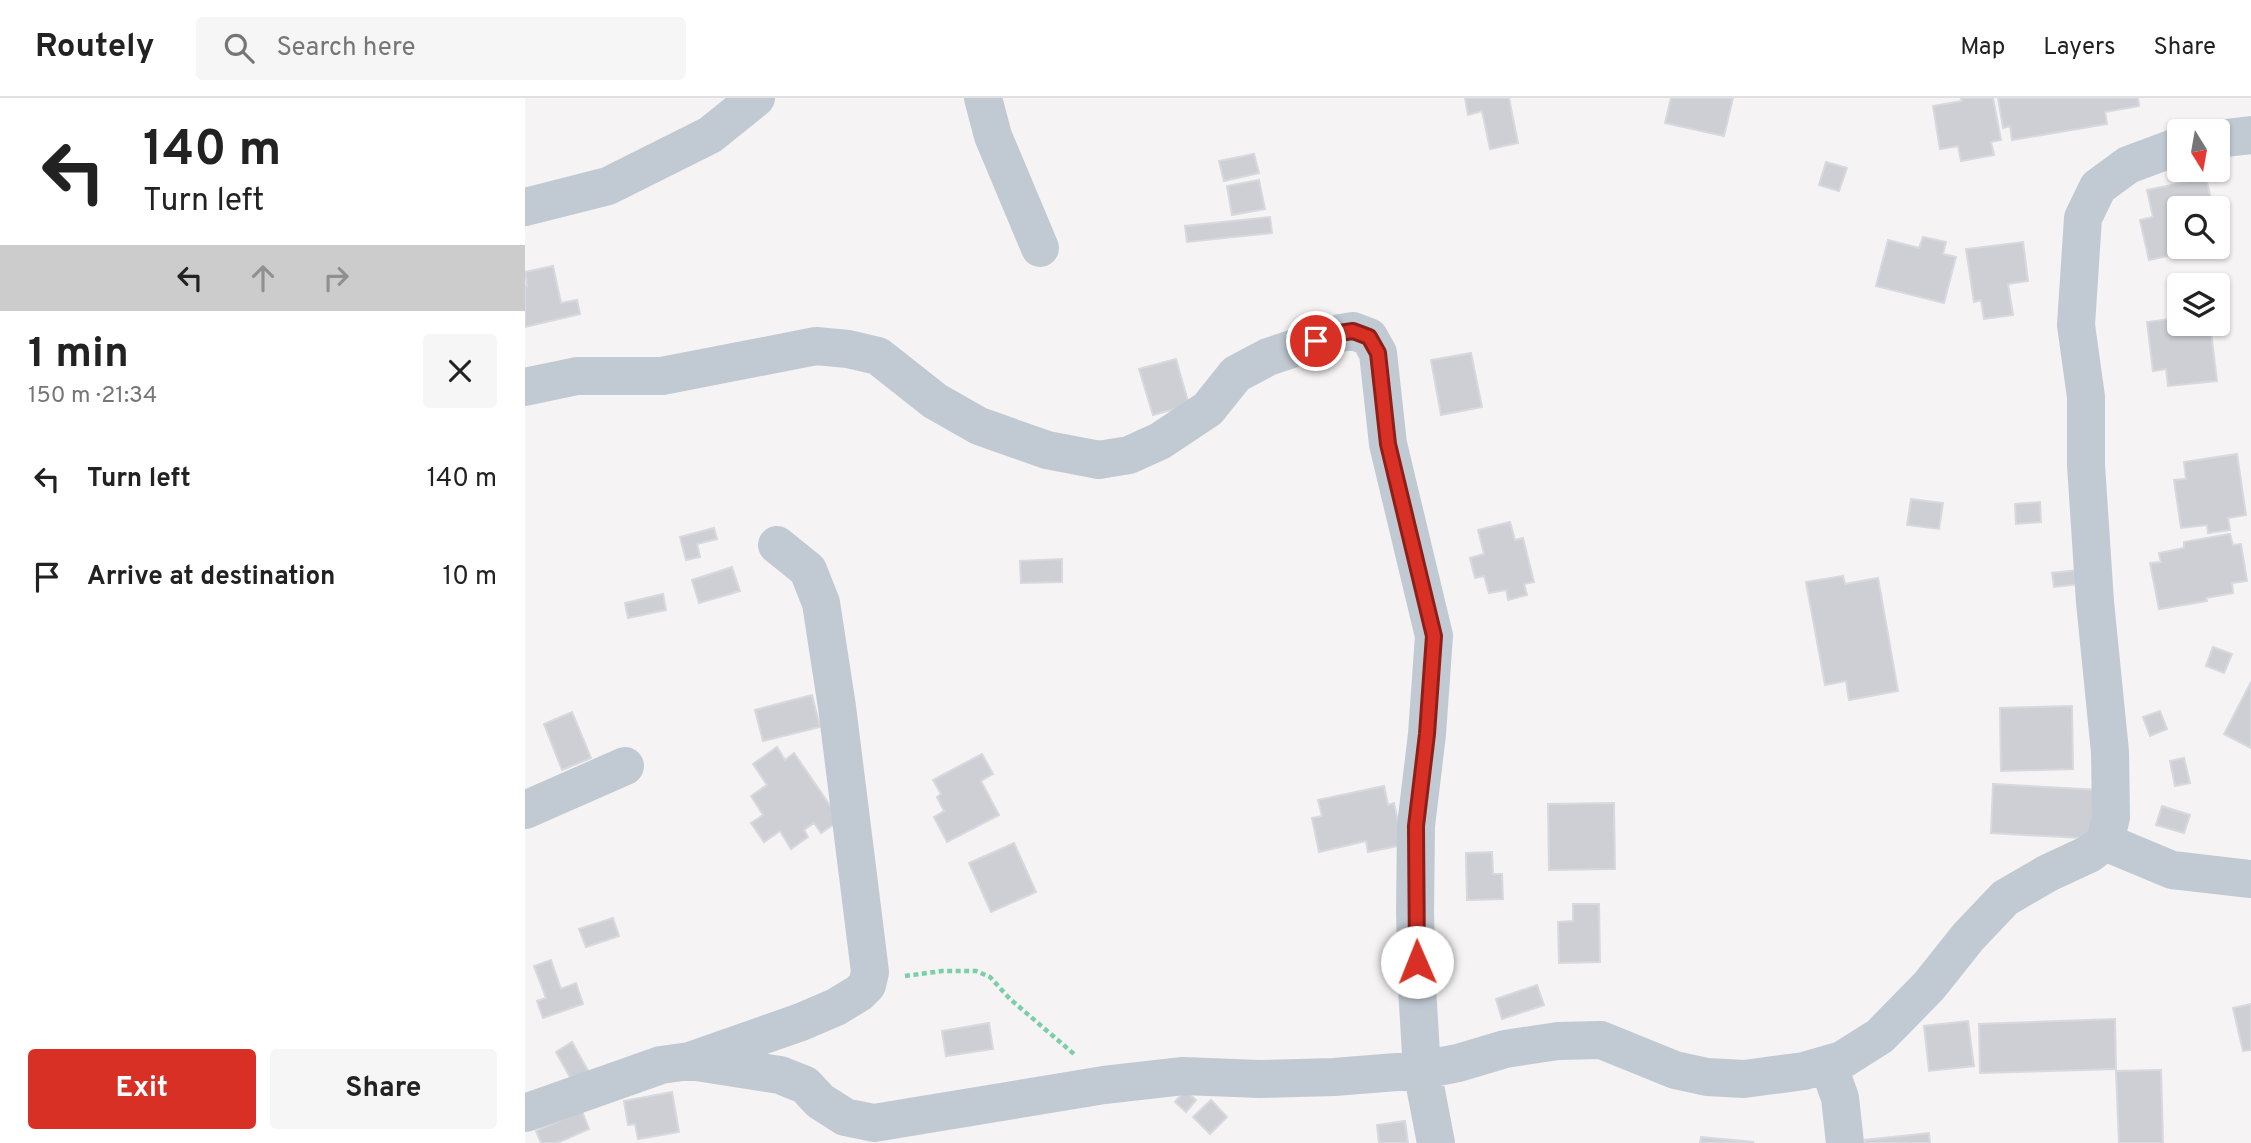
<!DOCTYPE html>
<html lang="en">
<head>
<meta charset="utf-8">
<style>
  :root { --surface:#fff; --page:#f6f6f6; --text:#222; --muted:#767676; --line:#e0e0e0; --accent:#d93025 }
  body { margin:0; font-family:Overpass,sans-serif; background:var(--page); color:var(--text); height:100vh; display:flex; flex-direction:column; font-size:26px; white-space:nowrap }
  * { box-sizing:border-box; margin:0 }
  p { font-size:23px; color:var(--muted) }
  .icon { flex:none; width:38px; height:38px; fill:none; stroke:currentColor; stroke-width:2; stroke-linecap:round; stroke-linejoin:round }
  .map { position:relative; flex:1; overflow:hidden }
  .panel { display:flex; flex-direction:column; background:var(--surface); width:525px }
  .panel>* { flex:none }
  .guide { background:#fff; color:var(--text); overflow:hidden }
  .needle { width:46px; rotate:169deg }
  .fabs { position:absolute; left:1642px; top:21px; display:grid; gap:14px }
  .fabs a { display:grid; place-items:center; width:63px; height:63px; border-radius:7px; background:var(--surface); box-shadow:0 2px 5px #0004; font-size:35px }
  .pin { position:absolute; display:grid; place-items:center; width:60px; height:60px; color:#fff; margin:-30px; border:4px solid #fff; border-radius:50%; box-shadow:0 2px 7px #0007 }
  .me { position:absolute; width:77px; margin:-38px; rotate:359deg; stroke-linejoin:round; filter:drop-shadow(0 0 5px #0008) }
  .turn { display:flex; align-items:center; gap:24px; height:147px; padding:0 28px; font-size:32px }
  .turn .icon { width:91px; height:91px; stroke-width:2.5 }
  .turn b { display:block; font-size:49px; line-height:60px }
  .lanes { display:flex; align-items:center; height:66px; padding:0 28px; background:#0003; justify-content:center; gap:35px; direction:ltr }
  .lanes .off { opacity:.35 }
  .round { display:grid; place-items:center; flex:none; width:74px; height:74px; border-radius:7px; background:var(--page) }
  .head { display:flex; align-items:center; justify-content:space-between; height:119px; padding:0 28px }
  h1 { font-size:42px; font-weight:700; line-height:52px }
  .action { display:flex; gap:14px; margin-top:auto; padding:14px 28px }
  .action a { flex:1; height:80px; border-radius:7px; background:var(--accent); color:#fff; font-size:28px; font-weight:700; line-height:80px; text-align:center }
  .action a+a { background:var(--page); color:var(--text) }
  ul { padding:0; list-style:none }
  li { display:flex; align-items:center; gap:21px; height:98px; padding:0 28px }
  li div { flex:1 }
  li b { display:block; font-size:26px }
  li em { font-style:normal }
  header { display:flex; align-items:center; gap:42px; box-sizing:border-box; height:98px; padding:0 35px; background:var(--surface); border-bottom:2px solid var(--line) }
  header strong { font-size:33px }
  nav { display:flex; gap:38px; margin-inline-start:auto; font-size:24px }
  .search { width:490px; height:63px; background:var(--page); display:flex; align-items:center; gap:18px; box-sizing:border-box; padding:0 24px; border-radius:7px; color:var(--muted); font-size:26px }
  main { display:flex; flex:1; min-height:0 }
  .map>svg:first-child { display:block }
  .building { fill:#cdcfd5; stroke:#d7d9de; stroke-width:2 }
  .lines { fill:none; stroke-linecap:round; stroke-linejoin:round }
  .path { stroke:#7ad0a6; stroke-width:4.5; stroke-dasharray:5 3.5; stroke-linecap:butt }
  .minor { stroke:#c1cad2; stroke-width:38 }
  .route-casing { stroke:#8d1f18; stroke-width:18 }
  .route { stroke:#d93025; stroke-width:12 }
</style>
</head>
<body>
<header>
<strong>Routely</strong>
<div class="search"><svg class="icon" aria-label="search" viewBox="0 0 24 24"><circle cx="10" cy="10" r="6"/><path d="M15 15l6 6"/></svg>Search here</div>
<nav><a>Map</a><a>Layers</a><a>Share</a></nav>
</header>
<main>
<section class="panel">
<div class="guide">
<div class="turn"><svg class="icon" aria-label="left" viewBox="0 0 24 24"><path d="M17 20v-9H6M10 6l-5 5 5 5"/></svg><div><b>140 m</b>Turn left</div></div>
<div class="lanes"><svg class="icon" aria-label="left" viewBox="0 0 24 24"><path d="M17 20v-9H6M10 6l-5 5 5 5"/></svg><svg class="icon off" aria-label="ahead" viewBox="0 0 24 24"><path d="M12 20V5M6 11l6-6 6 6"/></svg><svg class="icon off" aria-label="right" viewBox="0 0 24 24"><path d="M7 20v-9h11M14 6l5 5-5 5"/></svg></div>
</div>
<div class="head"><div><h1>1 min</h1><p>150 m · 21:34</p></div><a class="round"><svg class="icon" aria-label="close" viewBox="0 0 24 24"><path d="M6 6l12 12M18 6L6 18"/></svg></a></div>
<ul>
<li><svg class="icon" aria-label="left" viewBox="0 0 24 24"><path d="M17 20v-9H6M10 6l-5 5 5 5"/></svg><div><b>Turn left</b></div><em>140 m</em></li>
<li><svg class="icon" aria-label="arrive" viewBox="0 0 24 24"><path d="M6 21V4h12l-3 4 3 4H6"/></svg><div><b>Arrive at destination</b></div><em>10 m</em></li>
</ul>
<div class="action"><a>Exit</a><a>Share</a></div>
</section>
<div class="map">
<svg width="1726" height="1045" viewBox="0 0 1726 1045">
  <rect width="100%" height="100%" fill="#f5f3f3"/>
  <!-- building -->
  <path class="building" d="M940,0H984L993,45L965,51L957,13L943,17Z
    M1146,0H1208L1199,38L1140,25Z
    M1436,0H1468L1476,42L1466,44L1469,57L1436,63L1433,48L1415,51L1408,8L1437,3Z
    M1473,0H1613L1614,8L1580,14L1582,26L1487,42L1485,28L1478,30Z
    M729,56L734,75L699,83L694,63Z
    M1301,64L1322,70L1314,93L1294,87Z
    M1681,80L1688,110H1654V149H1685L1624,162L1615,122L1628,119L1622,92Z
    M734,82L740,111L707,117L702,88Z
    M745,119L747,135L662,144L660,128Z
    M1398,139L1421,144L1418,156L1431,159L1419,205L1351,188L1363,142L1394,150Z
    M1498,144L1503,183L1483,186L1488,217L1459,221L1456,202L1449,204L1441,151Z
    M28,168L36,205L52,202L55,216L0,229V188H2L0,174Z
    M1654,220V226H1685L1692,283L1643,288L1641,271L1628,273L1622,224Z
    M946,255L957,309L916,317L906,262Z
    M651,261L664,307L628,317L614,271Z
    M1712,356L1721,417L1703,420L1705,432L1683,435L1682,427L1656,430L1649,382L1661,381L1659,364Z
    M1386,401L1418,405L1414,431L1382,427Z
    M1515,404L1516,424L1491,426L1490,406Z
    M985,424L990,442L998,440L1009,484L999,486L1002,497L983,502L981,492L964,495L959,478L950,480L945,460L959,456L953,432Z
    M189,430L192,441L172,446L175,459L161,462L155,439Z
    M1705,436L1708,447L1716,446L1722,483L1707,485L1708,495L1681,500L1682,503L1634,511L1625,465L1636,464L1634,455L1659,450V444Z
    M537,461V484L496,485L495,463Z
    M207,469L215,493L174,505L167,482Z
    M1562,471L1563,485L1529,489L1527,475Z
    M1318,478L1320,486L1353,480L1373,593L1324,602L1321,583L1300,587L1281,484Z
    M138,496L141,512L103,520L100,505Z
    M1688,549L1707,556L1699,575L1681,568Z
    M1726,584V650L1699,636Z
    M287,597L295,629L238,643L230,612Z
    M1547,608L1548,671L1476,673L1475,610Z
    M1635,613L1642,631L1625,638L1618,619Z
    M47,614L66,660L37,672L19,626Z
    M252,649L260,662L269,655L315,722L296,735L289,725L279,732L283,739L266,751L255,733L239,744L226,725L238,717L226,698L242,687L228,666Z
    M457,656L468,676L456,683L474,717L422,744L409,719L419,713L412,699L416,696L408,682Z
    M1659,660L1665,685L1650,688L1645,663Z
    M1468,686L1575,692L1572,741L1466,735Z
    M859,688L863,707L869,705L878,747L843,754L841,743L794,754L787,720L797,718L793,702Z
    M1089,705L1090,771L1024,772L1023,706Z
    M1637,708L1665,717L1659,735L1631,727Z
    M489,745L511,794L466,814L444,765Z
    M967,754L968,776H977L978,801L942,802L941,755Z
    M1048,806H1074L1075,864L1034,865L1033,824L1048,823Z
    M88,820L94,838L61,849L54,831Z
    M26,862L36,891L51,885L58,906L18,920L12,903L21,900L9,868Z
    M1012,887L1019,907L977,921L971,901Z
    M1726,906V952L1718,953L1708,910Z
    M1590,921L1591,971L1455,975L1454,926Z
    M1443,923L1449,968L1404,973L1399,928Z
    M464,925L468,951L421,958L417,933Z
    M47,944L66,978L50,988L31,954Z
    M1636,972L1638,1045H1594L1591,973Z
    M660,992L671,1002L661,1014L650,1004Z
    M147,994L154,1034L113,1041L110,1026L103,1027L99,1003Z
    M686,1002L702,1019L685,1036L668,1019Z
    M57,1013L64,1031L32,1045H16L11,1033Z
    M880,1023L883,1045H854L852,1027Z
    M1404,1035L1405,1045H1340V1042Z
    M1176,1039L1229,1044L1175,1045Z"/>
  <g class="lines">
    <!-- path -->
    <path class="path" d="M380,878L417,873H451L465,879L485,901L549,956"/>
    <!-- minor -->
    <path class="minor" d="M458,0L468,38L515,150
      M1692,41L1726,37
      M0,109L83,88L185,37L231,0
      M0,289L52,278H137L291,248L323,251L353,258L410,303L454,328L522,352L574,362L604,357L635,343L683,311L711,276L743,259L815,235L828,233L844,239L853,255L863,346L909,538L902,636L891,728L890,813L892,890L897,972L911,1045
      M0,712L100,668
      M1580,744L1647,772L1726,781
      M165,963L255,977L280,987L295,1003L320,1019L349,1025L579,987L658,978L735,981L809,979L897,972L933,965L980,951L1033,943L1076,942L1150,972L1182,979L1219,981L1279,973L1317,962L1355,938L1404,888L1443,839L1480,800L1523,775L1564,756L1580,744L1586,719L1585,654L1570,504L1561,367V299L1551,227L1558,120L1573,89L1603,67L1654,48
      M1303,966L1315,1000L1320,1045
      M0,1015L136,967L165,963L276,924L311,909L334,895L342,887L345,874L312,609L296,505L283,472L252,447"/>
  </g>
  <g class="lines">
    <!-- route casing -->
    <g class="route-casing">
      <path id="route" d="M791,243L814,235L828,233L844,239L853,255L863,346L909,538L902,636L891,728L892,864"/>
    </g>
    <!-- route -->
    <use href="#route" class="route"/>
  </g>
</svg>
<div class="fabs">
<a><svg class="needle" viewBox="-14 -14 28 28"><path d="M0-13l5 13h-10z" fill="#e53935"/><path d="M0 13l5-13h-10z" fill="#767676"/></svg></a>
<a><svg class="icon" aria-label="search" viewBox="0 0 24 24"><circle cx="10" cy="10" r="6"/><path d="M15 15l6 6"/></svg></a>
<a><svg class="icon" aria-label="layers" viewBox="0 0 24 24"><path d="M12 4l9 5-9 5-9-5zM3 14l9 5 9-5"/></svg></a>
</div>
<div class="pin" style="left:791px;top:243px;background:#d93025"><svg class="icon" aria-label="arrive" viewBox="0 0 24 24"><path d="M6 21V4h12l-3 4 3 4H6"/></svg></div>
<svg class="me" style="left:892px;top:864px" viewBox="-20 -20 40 40"><circle r="19" fill="#fff"/><path d="M0-13L10 11 0 6-10 11z" fill="#d93025"/></svg>
</div>
</main>
</body>
</html>
